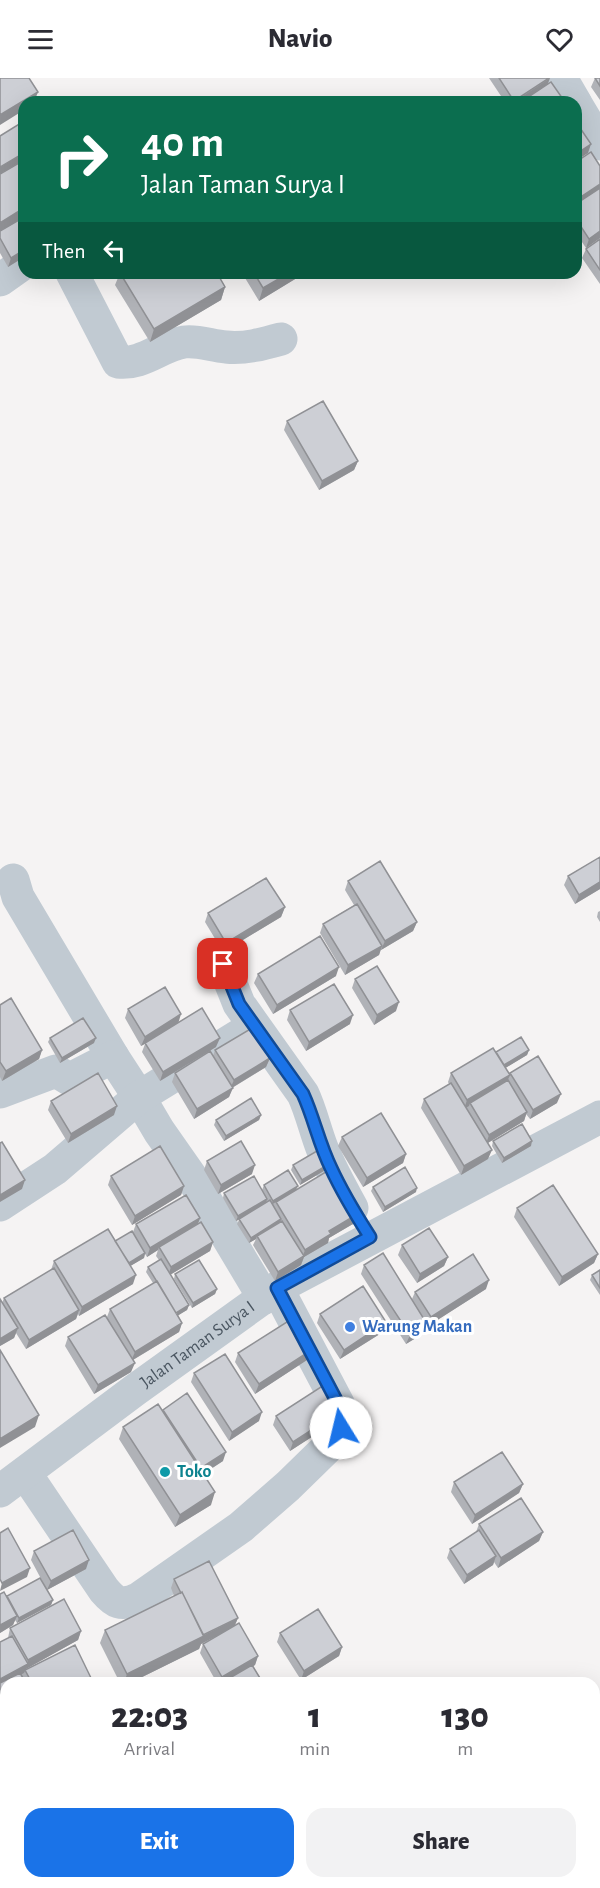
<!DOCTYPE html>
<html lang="en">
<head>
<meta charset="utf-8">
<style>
  :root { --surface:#fff; --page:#f2f2f3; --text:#2b2b33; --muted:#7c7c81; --accent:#1a73e8 }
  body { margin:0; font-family:"Alegreya Sans",sans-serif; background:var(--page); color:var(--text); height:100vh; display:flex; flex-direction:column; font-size:22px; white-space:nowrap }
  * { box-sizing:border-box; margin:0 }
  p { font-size:20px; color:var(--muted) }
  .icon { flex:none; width:33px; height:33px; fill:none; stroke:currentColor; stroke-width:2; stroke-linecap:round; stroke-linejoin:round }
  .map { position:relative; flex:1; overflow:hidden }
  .sheet { position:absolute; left:0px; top:1599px; width:600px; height:212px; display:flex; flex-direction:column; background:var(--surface); border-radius:18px 18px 0 0; box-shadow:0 6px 24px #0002 }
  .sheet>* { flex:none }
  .guide { position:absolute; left:18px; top:18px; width:564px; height:183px; border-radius:18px; box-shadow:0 6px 24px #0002; background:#0b6e4f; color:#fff; overflow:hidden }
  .pin { position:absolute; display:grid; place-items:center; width:51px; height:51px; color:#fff; margin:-26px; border-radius:12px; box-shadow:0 3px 9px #0006 }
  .me { position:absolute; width:66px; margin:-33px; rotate:351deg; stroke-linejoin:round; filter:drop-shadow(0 0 4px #0008) }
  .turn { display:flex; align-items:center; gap:21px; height:126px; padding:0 24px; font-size:27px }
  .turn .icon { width:78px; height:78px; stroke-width:2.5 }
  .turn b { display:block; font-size:42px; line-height:51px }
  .then { display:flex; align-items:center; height:57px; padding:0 24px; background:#0003; gap:12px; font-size:22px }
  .eta { display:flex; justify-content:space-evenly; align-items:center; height:102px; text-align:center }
  .eta b { font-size:36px; font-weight:800; line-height:42px }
  .action { display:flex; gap:12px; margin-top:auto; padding:12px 24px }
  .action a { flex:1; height:69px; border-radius:18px; background:var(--accent); color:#fff; font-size:24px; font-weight:800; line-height:69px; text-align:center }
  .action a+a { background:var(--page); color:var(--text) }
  header { display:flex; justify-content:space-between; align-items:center; height:78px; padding:0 24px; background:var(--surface); font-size:27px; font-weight:800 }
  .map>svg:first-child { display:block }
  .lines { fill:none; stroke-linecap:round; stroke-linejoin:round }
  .minor { stroke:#c1cad2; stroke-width:33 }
  .wall { fill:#b0b2b7 }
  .shaded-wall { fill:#909195 }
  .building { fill:#cdcfd5; stroke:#909195; stroke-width:1.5 }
  .route-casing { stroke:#114b97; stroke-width:15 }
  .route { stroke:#1a73e8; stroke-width:10 }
  .shop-dot { fill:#3f7fe0; stroke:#fff; stroke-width:2 }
  .culture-dot { fill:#0f9aa8; stroke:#fff; stroke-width:2 }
  .labels { text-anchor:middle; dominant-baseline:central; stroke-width:6; stroke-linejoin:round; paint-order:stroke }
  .shop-label { font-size:18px; font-weight:bold; fill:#366cbe; stroke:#fff; text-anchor:start }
  .street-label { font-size:18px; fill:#4a5661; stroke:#fff }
  .culture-label { font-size:18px; font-weight:bold; fill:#0d838f; stroke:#fff; text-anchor:start }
</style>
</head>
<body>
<header><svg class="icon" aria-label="menu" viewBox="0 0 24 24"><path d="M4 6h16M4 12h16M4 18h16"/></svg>Navio<svg class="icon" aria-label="heart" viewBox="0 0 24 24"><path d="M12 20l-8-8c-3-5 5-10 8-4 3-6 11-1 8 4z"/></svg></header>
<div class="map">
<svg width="600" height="1810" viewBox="0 0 600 1810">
  <rect width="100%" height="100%" fill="#f5f3f3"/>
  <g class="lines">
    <!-- minor -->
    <g class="minor">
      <path d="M561,0L575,24"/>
      <path d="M576,26L600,66"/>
      <path d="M72,195L118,284C143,287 160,268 184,264C198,262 212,268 226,269C245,271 263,266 281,261"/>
      <path d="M0,202L24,185"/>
      <path d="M13,802L18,819L113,979"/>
      <path d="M223,886L239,926L303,1016C311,1033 315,1052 322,1070C330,1090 341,1110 352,1130"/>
      <path d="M0,1014L56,993L69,1001L72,1000L113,979L139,1019L159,1053L194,1103L264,1220"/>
      <path d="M0,1127L55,1091L139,1019L253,949"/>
      <path d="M25,1395L104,1512C115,1525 121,1528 138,1521L241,1449L288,1408L331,1366L341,1350L344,1337L277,1210"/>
      <path id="s1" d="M0,1413L135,1312L277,1210L600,1039"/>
      <path d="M0,1699L6,1710"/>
      <path d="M55,1804L58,1810"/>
    </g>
  </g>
  <!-- wall -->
  <path class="wall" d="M489,0H550L547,6L565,24H505Z
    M595,0H600V22L591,9Z
    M576,84L600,160L586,170L576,155Z
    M0,96L24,179L8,189L0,175Z
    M600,161V206L582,180L586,171Z
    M120,195L225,209L221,222L150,264L115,207Z
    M242,195H305L259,223Z
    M287,343L358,383L354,392L319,412L284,352Z
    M600,779V811L575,826L564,807L568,798Z
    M348,803L417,844L413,853L381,872V871L379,877L345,897L320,855L323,846L354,827L345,812Z
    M285,829L281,839L223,874L205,844L208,835Z
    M600,833V844L597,839L598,834Z
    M258,896L336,898L273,936L254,905Z
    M355,901L396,933L374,947L352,910Z
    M0,927L42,972L39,981L2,1003L0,999Z
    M128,931L178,945L216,969L160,1003L142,974L145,966L141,968L125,940Z
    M290,932L350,946L306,973L287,942Z
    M50,960L94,965L60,985L48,964Z
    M215,972L270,980L266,989L232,1010L229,1019L194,1041L172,1004L175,995L213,978Z
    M529,972L527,977L505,990L510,997V995L557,1025L530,1041L526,1036L524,1043L488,1065V1081L461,1097L421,1030L424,1021L449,1006L448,1004L451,995L496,974Z
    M51,1023L114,1037L68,1065L48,1032Z
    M261,1037L259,1042L224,1063L214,1047L216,1042Z
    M342,1059L406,1076L403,1085L363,1109L338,1068Z
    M493,1063L531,1068L502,1085L492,1068Z
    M207,1083L252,1096L218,1116L204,1092Z
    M331,1085L329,1090L300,1107L291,1092L293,1087Z
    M111,1098L184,1108L181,1117L132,1147L108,1107Z
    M264,1107L296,1112L361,1134L358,1143L329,1160L328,1165L304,1179L301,1187L275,1203L253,1167L256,1161L249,1165L237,1146L239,1142L236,1143L223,1120L224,1115L262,1112Z
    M373,1109L416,1114L383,1134L371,1113Z
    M517,1130L598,1176L594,1185L559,1208L514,1139Z
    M200,1140L198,1145L213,1164L210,1173L170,1197L189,1227L187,1232L178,1237L182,1245L179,1254L133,1282L131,1294L94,1316L65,1268L68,1259L107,1239L110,1231L153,1205L146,1194L148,1189L159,1182L156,1178L158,1172L147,1179L145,1176L144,1180L130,1188L133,1206L79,1238L78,1236L76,1241L26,1271L16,1255L14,1260L0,1268V1221L2,1225L4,1220L51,1192L54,1183L115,1164L133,1154L136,1146Z
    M402,1167L448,1179L444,1188L417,1205L398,1177Z
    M364,1187L412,1221L415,1214L486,1211L428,1248L427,1247L424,1255L406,1266L361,1196Z
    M600,1192V1217L590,1202L592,1197Z
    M175,1196L217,1211L215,1216L192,1230L174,1201Z
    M320,1236L386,1244L383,1254L340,1281L317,1245Z
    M310,1273L307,1282L255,1316L235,1284L238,1275Z
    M194,1295L259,1343L229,1363L191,1304Z
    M162,1332L223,1383L203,1396L211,1427L175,1449L119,1361L123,1349Z
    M341,1333L338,1342L290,1373L273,1347L276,1338Z
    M454,1404L523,1406L519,1415L472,1446L451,1414Z
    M479,1446L543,1454L539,1463L498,1490L494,1484L493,1487L464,1506L447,1480L450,1471L476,1454Z
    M34,1473L86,1491L47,1512L31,1482Z
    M174,1501L238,1540L235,1547L258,1578L255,1587L253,1588L263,1605H217L200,1575L203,1566L216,1558L201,1566L199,1571L130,1605H120L100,1565L105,1552L174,1518L171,1510Z
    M0,1516L7,1519L53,1522L51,1527L17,1545L15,1542L13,1547L0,1555Z
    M10,1550L81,1553L78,1562L26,1591L91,1605H6V1641L0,1629V1564L8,1560Z
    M280,1555L342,1569L339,1578L301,1602L277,1564Z"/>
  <!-- shaded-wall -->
  <path class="shaded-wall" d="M550,0L547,8L524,24H514Z
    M38,14L34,24H24V32L0,47V37Z
    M591,66L588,75L576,83V76Z
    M24,75V82L0,96V89Z
    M600,106V112L576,129V122Z
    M24,130V140L0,154V145Z
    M600,153V160L586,170L589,161Z
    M24,172V179L8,189L11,180Z
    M289,195H305L259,223L263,210Z
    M225,209L221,222L150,264L154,251Z
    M358,383L354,392L319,412L322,403Z
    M600,804V811L575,826L579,817Z
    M285,829L281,839L223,874L226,865Z
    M417,844L413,853L381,872L385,863Z
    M382,868L379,877L345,897L348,887Z
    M339,889L336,898L273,936L277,927Z
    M399,924L396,933L374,947L377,937Z
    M181,936L178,946L141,968L145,959Z
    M353,937L350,946L306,973L309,964Z
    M96,960L94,965L60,985L62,980Z
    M220,960L216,969L160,1003L163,994Z
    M42,972L39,981L2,1003L6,993Z
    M529,972L527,977L502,992L504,987Z
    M270,980L266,989L230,1011L234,1002Z
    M510,997L506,1006L470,1025L469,1028L464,1031L467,1022Z
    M233,1010L229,1019L194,1041L197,1031Z
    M561,1016L557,1025L530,1041L533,1032Z
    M117,1028L114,1037L68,1065L71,1056Z
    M527,1034L524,1043L486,1066L489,1057Z
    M261,1037L259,1042L224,1063L226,1058Z
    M532,1063L531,1068L502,1085L504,1080Z
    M492,1072L488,1081L461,1097L464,1088Z
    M406,1076L403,1085L363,1109L367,1100Z
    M331,1085L329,1090L300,1107L302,1102Z
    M255,1087L252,1096L218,1116L221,1107Z
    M25,1102L22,1111L0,1124V1117Z
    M184,1108L181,1117L132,1147L135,1138Z
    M298,1108L296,1112L271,1127L273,1123Z
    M417,1110L416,1114L383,1134L385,1129Z
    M267,1121L266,1125L236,1143L238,1138Z
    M361,1134L358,1143L329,1160L328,1165L304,1179L301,1187L275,1203L278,1194L302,1180L305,1172L329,1153Z
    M200,1140L197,1149L159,1169L158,1172L147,1179L150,1170Z
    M281,1141L280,1146L257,1158L256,1161L249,1165L251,1160Z
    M213,1164L210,1173L168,1198L171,1189Z
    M145,1175L144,1180L127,1190L129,1185Z
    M598,1176L594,1185L559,1208L562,1199Z
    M448,1179L444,1188L417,1205L420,1196Z
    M136,1197L133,1206L79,1238L82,1229Z
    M489,1202L486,1211L428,1248L431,1239Z
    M217,1211L215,1216L192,1230L193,1225Z
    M189,1227L187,1232L174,1240L176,1235Z
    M79,1232L76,1241L26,1271L29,1262Z
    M386,1244L383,1254L340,1281L344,1272Z
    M182,1245L179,1254L131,1283L135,1274Z
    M427,1246L424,1255L406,1266L410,1257Z
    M18,1250L14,1260L0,1268V1261Z
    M310,1273L307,1282L255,1316L259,1306Z
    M135,1285L131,1294L94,1316L98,1307Z
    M341,1333L338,1342L290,1373L293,1364Z
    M262,1334L259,1343L229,1363L232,1354Z
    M39,1337L35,1349L0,1370V1361Z
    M226,1374L223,1383L197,1400L201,1390Z
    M523,1406L519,1415L472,1446L475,1437Z
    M215,1414L211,1427L175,1449L180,1437Z
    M543,1454L539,1463L498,1490L501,1480Z
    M496,1478L493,1487L464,1506L467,1497Z
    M89,1482L86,1491L47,1512L51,1503Z
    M30,1490L27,1499L0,1513L2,1505Z
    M53,1522L51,1527L17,1545L19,1540Z
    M17,1538L13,1547L0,1555V1547Z
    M238,1540L234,1549L201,1566L199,1571L130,1605H124L127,1596Z
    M81,1553L78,1562L26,1591L24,1595L0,1608V1601L27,1586L28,1582Z
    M342,1569L339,1578L301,1602L304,1593Z
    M258,1578L255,1587L225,1605H220L222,1599Z"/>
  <!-- building -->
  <path class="building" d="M0,0H29L38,14L0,37Z
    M499,0H549L514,23Z
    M595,0H600V8Z
    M551,4L565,24H521Z
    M24,43V75L0,89V58Z
    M576,44L591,66L576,76Z
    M591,74L600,88V106L576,122V84Z
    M24,82V130L0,145V96Z
    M600,110V153L589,161L576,141V126Z
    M24,139V172L11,180L0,160V153Z
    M600,161V192L586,171Z
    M120,195H217L225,209L154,251Z
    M254,195H289L263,210Z
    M323,323L358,383L322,403L287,343Z
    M600,779V804L579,817L568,798Z
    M380,783L417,844L385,863L348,803Z
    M266,800L285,829L226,865L208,835Z
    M357,826L382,868L348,887L323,846Z
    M320,858L339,889L277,927L258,896Z
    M377,888L399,924L377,937L355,901Z
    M334,906L353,937L309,964L290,932Z
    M165,909L181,936L145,959L128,931Z
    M11,920L42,972L6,993L0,984V927Z
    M202,930L220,960L163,994L145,965Z
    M83,940L96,960L62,980L50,960Z
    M252,950L270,980L234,1002L215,972Z
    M521,959L529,972L504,987L496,974Z
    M493,970L510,997L467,1022L451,995Z
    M210,973L233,1010L197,1031L175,995Z
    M538,978L561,1016L533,1032L510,995Z
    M98,995L117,1028L71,1056L51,1023Z
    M508,1002L527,1034L489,1057L470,1025Z
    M451,1005L492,1072L464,1088L424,1021Z
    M251,1020L261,1037L226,1058L216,1042Z
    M381,1035L406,1076L367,1100L342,1059Z
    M522,1046L532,1063L504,1080L493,1063Z
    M241,1063L255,1087L221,1107L207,1083Z
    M2,1064L25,1102L0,1117V1065Z
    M160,1068L184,1108L135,1138L111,1098Z
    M322,1070L331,1085L302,1102L293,1087Z
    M334,1089L361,1134L329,1153L331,1156L305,1172L276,1124Z
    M405,1089L417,1110L385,1129L373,1109Z
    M288,1092L298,1108L273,1123L264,1107Z
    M254,1098L267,1121L238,1138L224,1115Z
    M553,1107L598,1176L562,1199L517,1130Z
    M186,1117L200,1140L150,1170L136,1146Z
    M270,1122L281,1141L251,1160L239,1141Z
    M282,1143L304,1178L278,1194L257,1158Z
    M201,1144L213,1164L171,1189L159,1169Z
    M429,1150L448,1179L420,1196L402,1167Z
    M108,1151L136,1197L82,1229L54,1183Z
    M132,1153L145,1175L129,1185L115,1163Z
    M383,1175L427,1246L410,1257L364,1187Z
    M473,1176L489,1202L431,1239L415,1214Z
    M161,1181L189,1227L176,1235L148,1189Z
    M199,1182L217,1211L193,1225L175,1196Z
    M54,1190L79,1232L29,1262L4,1220Z
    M600,1192V1210L592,1197Z
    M157,1203L182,1245L135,1274L110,1231Z
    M363,1208L386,1244L344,1272L320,1236Z
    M0,1221L18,1250L0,1261Z
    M105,1237L135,1285L98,1307L68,1259Z
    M290,1242L310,1273L259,1306L238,1275Z
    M0,1272L39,1337L0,1361Z
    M225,1276L262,1334L232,1354L194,1295Z
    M324,1307L341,1333L293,1364L276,1338Z
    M187,1315L226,1374L201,1390L163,1332Z
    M158,1326L215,1414L180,1437L123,1349Z
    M502,1374L523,1406L475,1437L454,1404Z
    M521,1420L543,1454L501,1480L479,1446Z
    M8,1450L30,1490L2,1505L0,1501V1455Z
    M73,1452L89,1482L51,1503L34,1473Z
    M479,1452L496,1478L467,1497L450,1471Z
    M209,1483L238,1540L203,1557L182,1514L181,1515L174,1501Z
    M40,1500L53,1522L19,1540L7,1518Z
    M4,1514L17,1538L0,1547V1516Z
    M182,1514L204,1558L127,1596L105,1552Z
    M64,1521L81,1553L28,1582L10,1550Z
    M318,1531L342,1569L304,1593L280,1555Z
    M239,1545L258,1578L222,1599L203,1566Z
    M12,1558L28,1586L0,1601V1564Z
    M75,1567L92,1602L85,1605H32L25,1592Z
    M252,1587L263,1605H221Z
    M20,1595L26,1605H6V1625L0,1613V1605Z"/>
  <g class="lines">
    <!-- route casing -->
    <g class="route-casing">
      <path id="route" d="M223,886L239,926L303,1016C314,1040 319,1066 331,1090C342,1114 356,1137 370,1159L277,1210L344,1337L341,1350"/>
    </g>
    <!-- route -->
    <use href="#route" class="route"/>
  </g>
  <!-- markers -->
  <circle class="shop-dot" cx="350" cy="1249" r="6"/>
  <circle class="culture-dot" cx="165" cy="1394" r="6"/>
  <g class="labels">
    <!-- shop labels -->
    <g class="shop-label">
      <text x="362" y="1249">Warung Makan</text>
    </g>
    <!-- street labels -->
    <g class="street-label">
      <text stroke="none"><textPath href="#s1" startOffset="246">Jalan Taman Surya I</textPath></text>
    </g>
    <!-- culture labels -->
    <g class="culture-label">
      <text x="177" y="1394">Toko</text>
    </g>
  </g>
</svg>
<div class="pin" style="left:223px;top:886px;background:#d93025"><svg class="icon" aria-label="arrive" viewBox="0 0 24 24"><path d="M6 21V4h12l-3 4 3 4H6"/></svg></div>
<svg class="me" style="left:341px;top:1350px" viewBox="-20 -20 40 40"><circle r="19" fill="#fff"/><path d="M0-13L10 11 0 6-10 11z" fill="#1a73e8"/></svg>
<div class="guide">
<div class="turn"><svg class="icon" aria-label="right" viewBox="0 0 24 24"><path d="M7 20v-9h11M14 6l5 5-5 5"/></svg><div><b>40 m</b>Jalan Taman Surya I</div></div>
<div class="then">Then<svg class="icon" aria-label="left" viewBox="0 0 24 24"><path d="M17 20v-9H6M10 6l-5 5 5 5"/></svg></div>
</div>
<section class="sheet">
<div class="eta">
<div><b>22:03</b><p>Arrival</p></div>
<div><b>1</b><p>min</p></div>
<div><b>130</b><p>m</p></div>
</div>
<div class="action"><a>Exit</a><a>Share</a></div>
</section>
</div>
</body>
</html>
